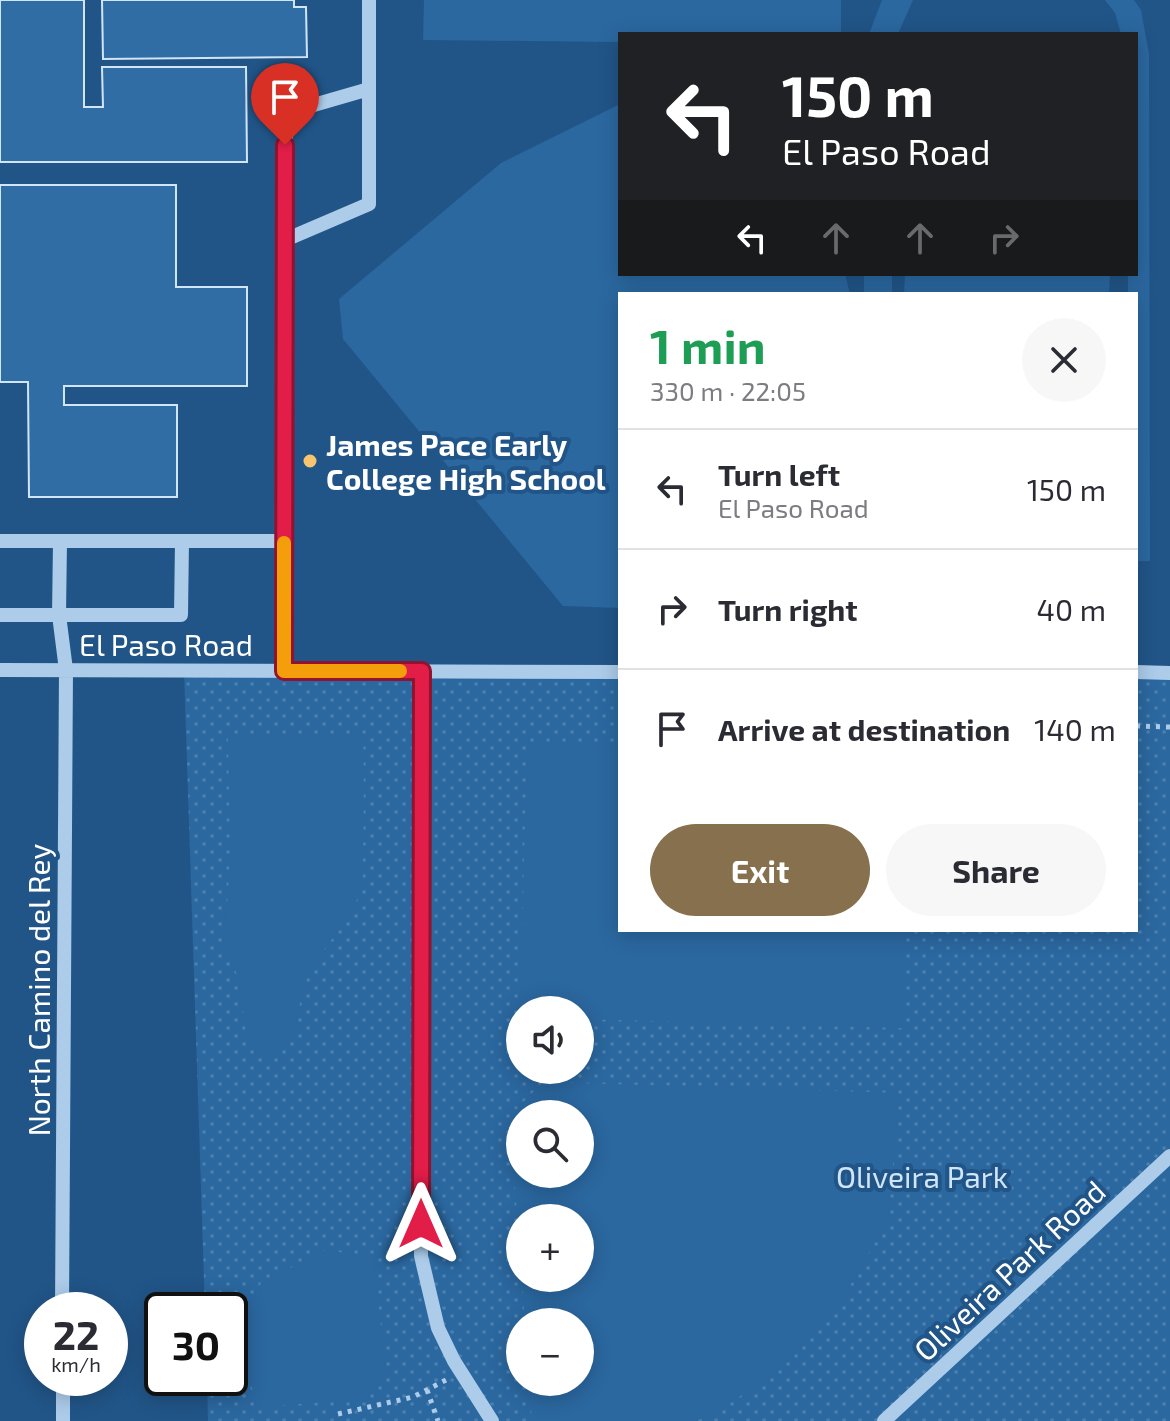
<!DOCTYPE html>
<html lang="en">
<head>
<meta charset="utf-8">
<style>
  :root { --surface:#fff; --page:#f7f7f7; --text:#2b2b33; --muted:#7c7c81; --line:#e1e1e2; --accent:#87704d }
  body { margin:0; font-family:"Exo 2",sans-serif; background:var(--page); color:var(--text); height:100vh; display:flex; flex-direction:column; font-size:30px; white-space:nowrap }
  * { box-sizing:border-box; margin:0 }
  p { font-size:26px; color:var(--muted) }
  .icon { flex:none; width:44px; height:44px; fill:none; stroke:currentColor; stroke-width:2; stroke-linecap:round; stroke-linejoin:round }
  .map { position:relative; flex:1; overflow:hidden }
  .details { position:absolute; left:618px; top:292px; width:520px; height:640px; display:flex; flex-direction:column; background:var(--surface); border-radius:0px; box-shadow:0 4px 20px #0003 }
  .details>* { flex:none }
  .hud { position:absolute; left:618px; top:32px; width:520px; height:244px; border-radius:0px; box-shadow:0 4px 20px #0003; background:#202124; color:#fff; overflow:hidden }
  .buttons { position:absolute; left:506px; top:996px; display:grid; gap:16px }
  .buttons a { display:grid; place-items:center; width:88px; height:88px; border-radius:50%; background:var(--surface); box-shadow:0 4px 20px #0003; font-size:40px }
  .speed { position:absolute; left:24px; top:1292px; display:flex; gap:16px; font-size:40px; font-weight:700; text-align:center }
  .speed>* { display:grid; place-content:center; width:104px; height:104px; border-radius:50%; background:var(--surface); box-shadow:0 4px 20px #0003; line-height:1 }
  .speed small { font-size:20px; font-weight:400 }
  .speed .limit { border:4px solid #111; border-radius:12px; background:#fff; color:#111 }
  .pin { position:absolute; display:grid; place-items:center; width:68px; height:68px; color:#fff; margin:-82px -34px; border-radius:50% 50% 50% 0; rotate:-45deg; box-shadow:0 0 8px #0007 }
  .pin .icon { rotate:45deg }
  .me { position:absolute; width:88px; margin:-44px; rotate:0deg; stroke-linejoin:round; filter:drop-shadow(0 0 6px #0008) }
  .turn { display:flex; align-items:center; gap:28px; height:168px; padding:0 32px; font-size:36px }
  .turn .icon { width:104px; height:104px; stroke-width:2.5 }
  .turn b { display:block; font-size:56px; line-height:68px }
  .lanes { display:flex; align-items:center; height:76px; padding:0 32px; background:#0003; justify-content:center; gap:40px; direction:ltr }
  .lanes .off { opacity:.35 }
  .round { display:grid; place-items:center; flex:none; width:84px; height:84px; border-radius:42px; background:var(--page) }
  .overview { display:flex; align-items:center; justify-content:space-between; height:136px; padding:0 32px }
  h1 { font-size:48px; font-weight:700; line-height:60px; color:#1e9e55 }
  .button { display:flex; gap:16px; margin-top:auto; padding:16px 32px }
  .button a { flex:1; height:92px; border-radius:48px; background:var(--accent); color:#fff; font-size:32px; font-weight:700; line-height:92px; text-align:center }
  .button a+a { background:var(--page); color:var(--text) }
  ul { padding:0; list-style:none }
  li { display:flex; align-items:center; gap:24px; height:120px; padding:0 32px; border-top:2px solid var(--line) }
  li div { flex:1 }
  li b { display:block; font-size:30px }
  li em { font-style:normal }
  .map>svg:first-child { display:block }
  .grass { fill:url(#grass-dots); fill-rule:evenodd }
  .garden { fill:#2b68a0; fill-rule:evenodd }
  .building { fill:#316da5; stroke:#d0e5f7; stroke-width:2 }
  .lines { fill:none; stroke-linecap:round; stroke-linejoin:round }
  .path { stroke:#acccea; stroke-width:5; stroke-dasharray:4 6; stroke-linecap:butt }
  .minor { stroke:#acccea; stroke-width:14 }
  .route-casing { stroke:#92132f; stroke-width:20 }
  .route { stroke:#e11d48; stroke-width:14 }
  .slow { stroke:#f59e0b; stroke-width:14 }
  .poi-dot { fill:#f7c56d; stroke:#215588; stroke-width:3 }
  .labels { text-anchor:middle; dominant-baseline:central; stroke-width:8; stroke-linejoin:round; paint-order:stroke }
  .poi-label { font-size:30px; font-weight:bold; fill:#fff; stroke:#215588; text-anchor:start }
  .street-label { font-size:30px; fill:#fff; stroke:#215588 }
  .park-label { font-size:30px; fill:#d0e5f7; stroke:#215588 }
</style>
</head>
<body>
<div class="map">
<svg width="1170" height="1421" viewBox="0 0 1170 1421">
  <defs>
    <pattern id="grass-dots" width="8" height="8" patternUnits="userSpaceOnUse" patternTransform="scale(2)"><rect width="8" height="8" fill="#2b68a0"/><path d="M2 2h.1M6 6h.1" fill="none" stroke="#4b7fae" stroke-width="1.8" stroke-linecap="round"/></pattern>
  </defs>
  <rect width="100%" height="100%" fill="#215588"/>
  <!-- grass -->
  <path class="grass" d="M184,671L620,672V930H1136V672L1170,673V1421H208L207,1378H230V1310H205ZM520,1010H580V1070H520ZM520,1114H580V1174H520ZM520,1218H580V1278H520ZM520,1322H580V1382H520Z"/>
  <!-- garden -->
  <path class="garden" d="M424,0H841V34H620V42L423,40Z
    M882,0H913L898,34H869Z
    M1105,0H1134L1141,10L1149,54L1150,561H1136V294H1128V274H1136V34H1121L1115,13Z
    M620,104V274H845L850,294H620V608L563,606L343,339L339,299L501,163Z
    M864,274H892V294H864Z
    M905,274H1110L1109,294H904Z
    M363,734C364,773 364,812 363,851C362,862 364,877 361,888C353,920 325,943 310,972C295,1002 303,1028 277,1057L257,1053L247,1039L238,977L222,937L228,896L230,850L228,736Z
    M527,743L620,745V930H904L902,1028L580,1019V1010H520V1017Z
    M543,1082L899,1093L888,1220L844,1296L783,1367L711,1416L694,1421H532L529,1382H580V1322H525L522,1278H580V1218H520V1256L510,1116ZM520,1114H580V1174H520Z
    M327,1249L374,1260L386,1375L366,1399L258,1407L236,1335L261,1283Z"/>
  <!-- building -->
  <path class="building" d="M0,0H84V107H103L102,67H246L247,162H0Z
    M102,0H294V7H306L307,57L103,59Z
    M0,185H176V287H247V386H64V405H177V497H29L28,382H0Z"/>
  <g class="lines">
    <!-- path -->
    <path class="path" d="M1136,726L1170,727
      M427,1390L438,1421
      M338,1414L413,1397L446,1380"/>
    <!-- minor -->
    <path class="minor" d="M285,240L369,204V0
      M0,541H284
      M60,541L59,615L66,670L62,1310
      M0,615H181L182,541
      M0,670L620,672
      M284,671L286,113L369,89
      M422,671L421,1256L438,1328L454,1361L492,1421
      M1136,672L1170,673
      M63,1378V1421
      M884,1421L1170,1156"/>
  </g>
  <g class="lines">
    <!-- route casing -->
    <g class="route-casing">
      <path id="route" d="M285,145L284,671H422L421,1224"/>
    </g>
    <!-- route -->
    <use href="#route" class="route"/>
    <!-- slow -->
    <path class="slow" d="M284,543V671H400"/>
  </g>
  <!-- markers -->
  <circle class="poi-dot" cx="310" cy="461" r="8"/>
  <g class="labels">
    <!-- poi labels -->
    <g class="poi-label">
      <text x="326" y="444">James Pace Early<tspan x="326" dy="34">College High School</tspan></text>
    </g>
    <!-- street labels -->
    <g class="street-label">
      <text x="166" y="644">El Paso Road</text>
      <text transform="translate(38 990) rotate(-90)">North Camino del Rey</text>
      <text transform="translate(1009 1270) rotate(-43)">Oliveira Park Road</text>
    </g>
    <!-- park labels -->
    <g class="park-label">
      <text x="922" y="1176">Oliveira Park</text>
    </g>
  </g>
</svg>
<div class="buttons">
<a><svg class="icon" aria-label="sound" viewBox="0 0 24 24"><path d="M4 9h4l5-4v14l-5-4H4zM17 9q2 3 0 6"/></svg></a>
<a><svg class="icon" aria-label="search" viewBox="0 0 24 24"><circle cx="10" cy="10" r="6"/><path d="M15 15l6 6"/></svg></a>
<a>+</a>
<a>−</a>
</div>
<div class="speed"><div>22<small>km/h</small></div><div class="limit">30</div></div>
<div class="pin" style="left:285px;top:145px;background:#d93025"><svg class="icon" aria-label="arrive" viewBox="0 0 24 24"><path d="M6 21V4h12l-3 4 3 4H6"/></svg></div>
<svg class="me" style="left:421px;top:1224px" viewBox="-20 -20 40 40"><path d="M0-17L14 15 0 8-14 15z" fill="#e11d48" stroke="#fff" stroke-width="4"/></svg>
<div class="hud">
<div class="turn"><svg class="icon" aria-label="left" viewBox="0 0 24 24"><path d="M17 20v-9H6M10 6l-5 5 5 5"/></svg><div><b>150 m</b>El Paso Road</div></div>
<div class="lanes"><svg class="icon" aria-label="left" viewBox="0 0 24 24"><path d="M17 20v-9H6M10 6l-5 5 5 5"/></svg><svg class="icon off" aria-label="ahead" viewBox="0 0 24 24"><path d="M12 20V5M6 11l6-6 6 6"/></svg><svg class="icon off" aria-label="ahead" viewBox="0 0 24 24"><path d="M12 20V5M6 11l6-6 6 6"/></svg><svg class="icon off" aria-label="right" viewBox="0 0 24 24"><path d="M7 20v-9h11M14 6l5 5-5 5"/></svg></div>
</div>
<section class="details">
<div class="overview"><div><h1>1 min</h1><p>330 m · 22:05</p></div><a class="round"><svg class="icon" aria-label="close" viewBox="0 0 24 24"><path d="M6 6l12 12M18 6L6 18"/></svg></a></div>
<ul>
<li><svg class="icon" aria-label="left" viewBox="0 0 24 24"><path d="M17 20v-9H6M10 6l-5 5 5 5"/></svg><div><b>Turn left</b><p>El Paso Road</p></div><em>150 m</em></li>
<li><svg class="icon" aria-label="right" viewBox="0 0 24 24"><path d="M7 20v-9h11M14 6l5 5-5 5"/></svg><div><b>Turn right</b></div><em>40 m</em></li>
<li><svg class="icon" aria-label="arrive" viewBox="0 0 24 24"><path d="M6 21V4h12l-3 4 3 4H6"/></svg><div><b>Arrive at destination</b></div><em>140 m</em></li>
</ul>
<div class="button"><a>Exit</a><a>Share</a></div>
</section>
</div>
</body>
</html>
